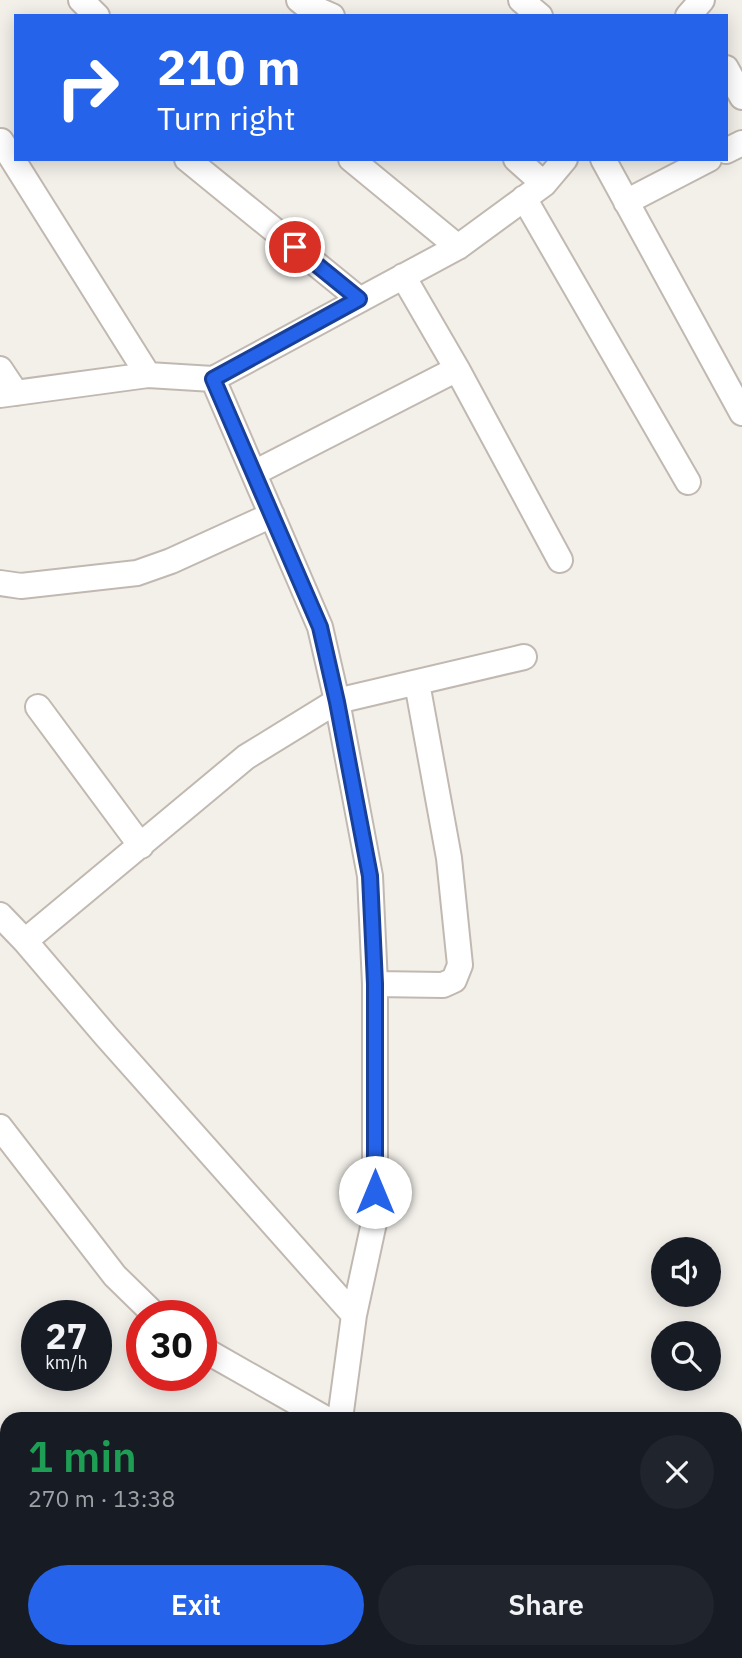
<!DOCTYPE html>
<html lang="en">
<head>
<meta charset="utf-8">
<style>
  :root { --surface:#171b24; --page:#20242c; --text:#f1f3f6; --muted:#9ea1a6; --accent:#2563eb }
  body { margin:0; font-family:"IBM Plex Sans",sans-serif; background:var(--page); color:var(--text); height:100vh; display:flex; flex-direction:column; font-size:26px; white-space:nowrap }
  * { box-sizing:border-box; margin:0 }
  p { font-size:23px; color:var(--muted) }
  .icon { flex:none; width:38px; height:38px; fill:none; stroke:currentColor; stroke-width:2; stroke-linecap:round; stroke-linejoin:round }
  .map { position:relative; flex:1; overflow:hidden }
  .side { position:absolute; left:0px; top:1412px; width:742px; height:247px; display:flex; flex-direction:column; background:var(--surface); border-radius:21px 21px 0 0; box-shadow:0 4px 18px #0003 }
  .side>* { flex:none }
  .hud { position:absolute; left:14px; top:14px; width:714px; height:147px; border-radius:0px; box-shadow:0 4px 18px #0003; background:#2563eb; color:#fff; overflow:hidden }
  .buttons { position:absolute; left:651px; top:1237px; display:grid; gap:14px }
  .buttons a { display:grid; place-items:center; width:70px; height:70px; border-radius:50%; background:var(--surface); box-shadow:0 4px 18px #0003; font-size:35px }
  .speed { position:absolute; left:21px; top:1300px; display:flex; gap:14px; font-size:35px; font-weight:700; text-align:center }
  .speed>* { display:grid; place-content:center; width:91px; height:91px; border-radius:50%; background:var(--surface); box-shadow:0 4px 18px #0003; line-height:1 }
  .speed small { font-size:18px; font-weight:400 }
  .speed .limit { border:10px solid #d22; background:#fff; color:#111 }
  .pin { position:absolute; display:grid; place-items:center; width:60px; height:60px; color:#fff; margin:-30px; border:4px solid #fff; border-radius:50%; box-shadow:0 2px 7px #0007 }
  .me { position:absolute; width:77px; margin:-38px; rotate:0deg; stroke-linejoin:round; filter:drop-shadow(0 0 5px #0008) }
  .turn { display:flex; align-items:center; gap:24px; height:147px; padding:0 28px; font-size:32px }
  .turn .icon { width:91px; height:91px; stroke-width:2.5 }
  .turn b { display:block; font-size:49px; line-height:60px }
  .round { display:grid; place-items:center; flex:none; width:74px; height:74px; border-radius:37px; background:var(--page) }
  .overview { display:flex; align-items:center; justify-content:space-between; height:119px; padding:0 28px }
  h1 { font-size:42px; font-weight:600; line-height:52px; color:#1e9e55 }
  .action { display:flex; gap:14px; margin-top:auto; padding:14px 28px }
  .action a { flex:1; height:80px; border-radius:42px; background:var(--accent); color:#fff; font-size:28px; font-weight:600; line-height:80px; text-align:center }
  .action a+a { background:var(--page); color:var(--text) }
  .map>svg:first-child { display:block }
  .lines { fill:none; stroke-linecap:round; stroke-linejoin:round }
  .street-casing { stroke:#c1b9b1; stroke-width:28 }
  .street { stroke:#fff; stroke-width:24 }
  .route-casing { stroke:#184099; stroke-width:18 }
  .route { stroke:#2563eb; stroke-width:12 }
</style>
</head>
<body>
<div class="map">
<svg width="742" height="1658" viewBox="0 0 742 1658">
  <rect width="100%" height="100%" fill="#f3f0ea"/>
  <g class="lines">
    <!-- street casing -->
    <g class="street-casing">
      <path id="street" d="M81,0L97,16
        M299,0L304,4L332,16
        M521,0L540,16
        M688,16L702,0
        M726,68L742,97
        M1,141L148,375
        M726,151L742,143
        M187,159L359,299
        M351,159L458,247
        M516,159L544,184
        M603,159L742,413
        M524,198L688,482
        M626,202L709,159
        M403,276L457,369L560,560
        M0,369L16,393
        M213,379L320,627L337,701L370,876L375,984V1218L354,1315L340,1419
        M0,395L148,375L213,379L458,247L544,184L565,159
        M254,473L457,369
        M0,583L21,586L137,573L171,561L272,515
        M38,707L141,846
        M0,915L25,941L106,1036L354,1315
        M25,941L246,757L337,701L524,657
        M375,984L443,985L454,980L460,965L449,858L417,683
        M0,1127L115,1276L156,1316
        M201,1348L326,1419
        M0,1555L7,1568
        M0,1588L7,1584
        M735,1603L742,1605
        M185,1652L187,1658
        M281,1652L283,1658
        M428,1652L430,1658"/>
    </g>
    <!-- street -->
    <use href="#street" class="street"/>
  </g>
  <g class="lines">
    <!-- route casing -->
    <g class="route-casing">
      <path id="route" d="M295,247L359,299L213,379L320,627L337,702L370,876L375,984V1192"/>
    </g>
    <!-- route -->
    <use href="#route" class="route"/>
  </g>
</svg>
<div class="buttons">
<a><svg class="icon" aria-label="sound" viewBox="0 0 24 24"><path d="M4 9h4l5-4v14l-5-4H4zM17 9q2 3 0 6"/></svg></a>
<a><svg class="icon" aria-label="search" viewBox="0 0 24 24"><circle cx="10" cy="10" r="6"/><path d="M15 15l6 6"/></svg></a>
</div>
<div class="speed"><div>27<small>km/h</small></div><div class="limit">30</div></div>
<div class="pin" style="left:295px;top:247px;background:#d93025"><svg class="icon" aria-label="arrive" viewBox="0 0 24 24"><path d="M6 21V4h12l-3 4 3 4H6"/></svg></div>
<svg class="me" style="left:375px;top:1192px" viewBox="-20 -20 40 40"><circle r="19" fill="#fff"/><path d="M0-13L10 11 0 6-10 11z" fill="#2563eb"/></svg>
<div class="hud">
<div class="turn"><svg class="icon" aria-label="right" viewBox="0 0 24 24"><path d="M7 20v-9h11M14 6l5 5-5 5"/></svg><div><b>210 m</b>Turn right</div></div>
</div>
<section class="side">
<div class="overview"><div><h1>1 min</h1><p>270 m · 13:38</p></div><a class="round"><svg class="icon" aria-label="close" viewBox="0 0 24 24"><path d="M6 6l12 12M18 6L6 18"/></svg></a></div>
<div class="action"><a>Exit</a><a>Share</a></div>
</section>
</div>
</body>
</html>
